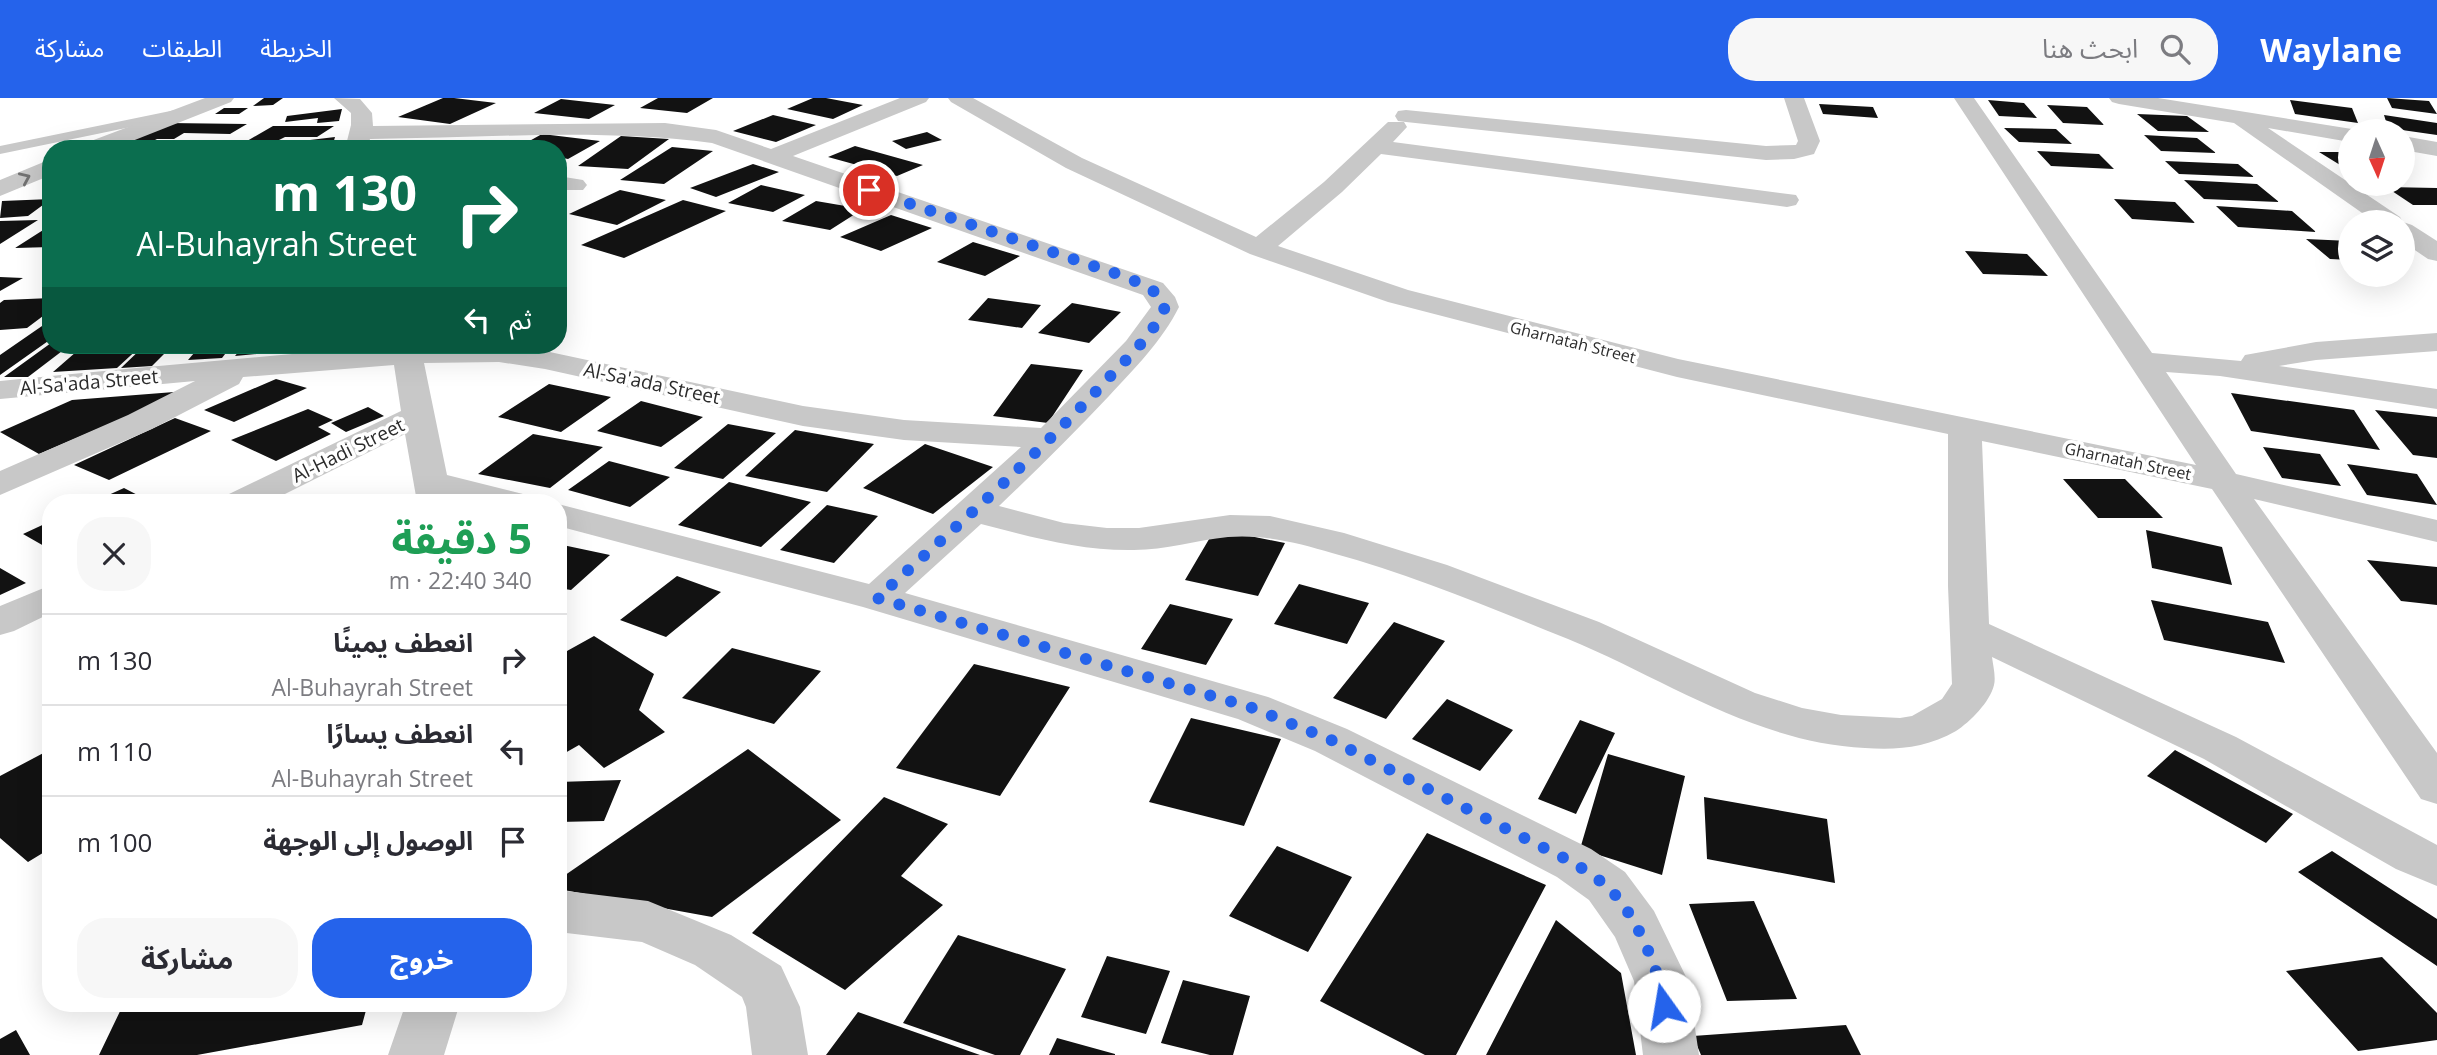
<!DOCTYPE html>
<html lang="ar">
<head>
<meta charset="utf-8">
<style>
  :root { --surface:#fff; --page:#f7f7f7; --text:#2b2b33; --muted:#7c7c81; --line:#e1e1e2; --accent:#2563eb }
  body { margin:0; font-family:"Open Sans","Noto Sans Arabic",sans-serif; background:var(--page); color:var(--text); direction:rtl; height:100vh; display:flex; flex-direction:column; font-size:26px; white-space:nowrap }
  * { box-sizing:border-box; margin:0 }
  p { font-size:23px; color:var(--muted) }
  .icon { flex:none; width:38px; height:38px; fill:none; stroke:currentColor; stroke-width:2; stroke-linecap:round; stroke-linejoin:round }
  .map { position:relative; flex:1; overflow:hidden; direction:ltr }
  .side { position:absolute; left:42px; top:396px; width:525px; height:518px; display:flex; flex-direction:column; background:var(--surface); border-radius:28px; box-shadow:0 7px 28px #0002; direction:rtl }
  .side>* { flex:none }
  .hud { position:absolute; left:42px; top:42px; width:525px; height:214px; border-radius:28px; box-shadow:0 7px 28px #0002; direction:rtl; background:#0b6e4f; color:#fff; overflow:hidden }
  .needle { width:46px; rotate:177deg }
  .tools { position:absolute; left:2338px; top:21px; display:grid; gap:14px }
  .tools a { display:grid; place-items:center; width:77px; height:77px; border-radius:50%; background:var(--surface); box-shadow:0 7px 28px #0002; font-size:35px }
  .pin { position:absolute; display:grid; place-items:center; width:60px; height:60px; color:#fff; margin:-30px; border:4px solid #fff; border-radius:50%; box-shadow:0 2px 7px #0007 }
  .me { position:absolute; width:77px; margin:-38px; rotate:347deg; stroke-linejoin:round; filter:drop-shadow(0 0 5px #0008) }
  .turn { display:flex; align-items:center; gap:24px; height:147px; padding:0 35px; font-size:32px }
  .turn .icon { width:91px; height:91px; stroke-width:2.5 }
  .turn b { display:block; font-size:49px; line-height:60px }
  .then { display:flex; align-items:center; height:66px; padding:0 35px; background:#0003; gap:14px; font-size:26px }
  .round { display:grid; place-items:center; flex:none; width:74px; height:74px; border-radius:28px; background:var(--page) }
  .head { display:flex; align-items:center; justify-content:space-between; height:119px; padding:0 35px }
  h1 { font-size:42px; font-weight:700; line-height:52px; color:#1e9e55 }
  .primary-button { display:flex; gap:14px; margin-top:auto; padding:14px 35px }
  .primary-button a { flex:1; height:80px; border-radius:28px; background:var(--accent); color:#fff; font-size:28px; font-weight:700; line-height:80px; text-align:center }
  .primary-button a+a { background:var(--page); color:var(--text) }
  ul { padding:0; list-style:none }
  li { display:flex; align-items:center; gap:21px; height:91px; padding:0 35px; border-top:2px solid var(--line) }
  li div { flex:1 }
  li b { display:block; font-size:26px }
  li em { font-style:normal }
  header { display:flex; align-items:center; gap:42px; box-sizing:border-box; height:98px; padding:0 35px; background:var(--accent); color:#fff }
  header strong { font-size:33px }
  nav { display:flex; gap:38px; margin-inline-start:auto; font-size:24px }
  .search { width:490px; height:63px; background:var(--page); display:flex; align-items:center; gap:18px; box-sizing:border-box; padding:0 24px; border-radius:28px; color:var(--muted); font-size:26px }
  .map>svg:first-child { display:block }
  .building { fill:#121212 }
  .lines { fill:none; stroke-linecap:round; stroke-linejoin:round }
  .service { fill:#c8c8c8; fill-rule:evenodd }
  .minor { fill:#c8c8c8; fill-rule:evenodd }
  .oneway { stroke:#727272 }
  .route { stroke:#2563eb; stroke-width:12; stroke-dasharray:0 21.6 }
  .labels { text-anchor:middle; dominant-baseline:central; stroke-width:7; stroke-linejoin:round; paint-order:stroke }
  .far-street-label { font-size:16px; fill:#2b2b2b; stroke:#fff }
  .street-label { font-size:19px; fill:#2b2b2b; stroke:#fff }
</style>
</head>
<body>
<header>
<strong>Waylane</strong>
<div class="search"><svg class="icon" aria-label="search" viewBox="0 0 24 24"><circle cx="10" cy="10" r="6"/><path d="M15 15l6 6"/></svg>ابحث هنا</div>
<nav><a>الخريطة</a><a>الطبقات</a><a>مشاركة</a></nav>
</header>
<div class="map">
<svg width="2437" height="957" viewBox="0 0 2437 957">
  <rect width="100%" height="100%" fill="#fff"/>
  <!-- building -->
  <path class="building" d="M264,0H283L273,7L253,8Z
    M443,0H454L496,5L450,26L398,19Z
    M658,0H713L687,15L640,10Z
    M813,0H826L863,7L833,21L787,11Z
    M2387,0L2429,3L2437,16L2392,10Z
    M561,1L615,7L589,21L534,15Z
    M1988,2L2024,5L2037,20L1999,18Z
    M2290,2L2352,10L2358,25L2295,16Z
    M1819,6L1873,9L1878,20L1823,16Z
    M2047,7L2087,9L2104,27L2063,25Z
    M224,10H248L239,16H215Z
    M342,11L339,23L317,25L318,20L285,24L287,18Z
    M2137,16L2187,18L2209,34L2158,33Z
    M773,17L816,27L776,44L733,33Z
    M2384,17L2437,25V37L2388,30Z
    M168,25L247,26L230,36L184,35L174,41H157L149,45H123Z
    M273,28H334L317,39H285L277,43H247Z
    M2004,30L2056,31L2072,46L2019,44Z
    M927,34L942,42L906,51L892,43Z
    M542,36L600,43L568,61L558,59V51H515Z
    M2144,37L2197,40L2216,55L2161,53Z
    M621,38L669,41L628,71L578,68Z
    M335,39L333,46L283,51L285,45Z
    M855,48L923,67L897,78L828,59Z
    M672,49L713,53L664,86L620,82Z
    M2037,53L2099,56L2114,71L2051,68Z
    M2319,54H2350V70H2345Z
    M2165,63L2238,66L2254,79L2179,76Z
    M753,66L779,74L716,99L690,90Z
    M2184,82L2257,86L2279,104L2204,101Z
    M761,87L805,97L773,114L728,105Z
    M2386,89L2437,90V107H2413Z
    M620,92L666,102L617,127L569,116Z
    M51,101L28,118L0,120L2,103Z
    M2114,101L2175,104L2195,125L2132,121Z
    M683,102L726,113L624,160L581,147Z
    M816,103L863,111L830,132L782,123Z
    M2216,108L2292,113L2316,134L2238,129Z
    M891,117L932,130L881,153L840,139Z
    M38,122L0,146V123Z
    M51,127V149L15,150Z
    M2306,141L2350,143V162L2330,161Z
    M973,144L1020,158L985,178L937,164Z
    M1965,153L2027,156L2048,178L1983,176Z
    M0,179L23,180L0,193Z
    M51,200V212L27,230L0,232V205L4,202Z
    M988,200L1041,207L1022,230L968,222Z
    M1072,205L1121,214L1089,245L1038,235Z
    M42,228H51V241L0,277V257Z
    M51,245V247H70L28,279H4Z
    M84,247H142L117,270L53,274Z
    M145,247H173L152,268L121,270Z
    M201,247H232L222,260L188,262Z
    M244,247H283L278,254L235,258Z
    M1031,266L1083,272L1048,325L993,318Z
    M276,281L307,290L234,324L204,312Z
    M549,286L611,299L561,334L498,319Z
    M187,293L39,356L0,334L72,302Z
    M2231,295L2354,312L2380,352L2251,333Z
    M641,303L703,319L661,349L597,333Z
    M368,309L384,318L346,334L331,325Z
    M308,311L333,322L318,329L331,336L276,363L231,342Z
    M2375,312L2437,319V360L2413,357Z
    M175,320L211,333L109,382L74,367Z
    M728,326L776,335L723,381L674,370Z
    M795,332L874,346L827,394L745,378Z
    M533,336L603,349L550,390L478,376Z
    M925,346L993,369L933,416L863,390Z
    M2263,349L2320,356L2341,388L2282,380Z
    M609,363L670,379L630,409L568,392Z
    M2347,366L2417,376L2437,407L2367,397Z
    M2063,381H2125L2163,420H2098Z
    M729,384L811,404L761,449L678,427Z
    M124,390L151,404H93Z
    M827,407L878,418L834,465L780,452Z
    M51,423V452L23,436Z
    M1215,431L1285,445L1258,498L1185,482Z
    M2146,432L2222,449L2232,487L2152,470Z
    M558,446L610,457L571,492L558,490Z
    M2367,462L2437,469V507L2401,503Z
    M0,470L26,485L0,497Z
    M677,478L721,494L666,539L620,522Z
    M1299,486L1369,505L1347,546L1274,526Z
    M2151,502L2268,524L2285,565L2164,542Z
    M1170,506L1233,521L1206,567L1141,551Z
    M1394,524L1445,543L1386,621L1333,600Z
    M594,538L654,576L639,612L665,634L604,670L579,647L558,659V558Z
    M732,550L821,573L774,626L682,600Z
    M974,566L1070,589L1000,698L896,670Z
    M1447,601L1513,632L1480,673L1412,641Z
    M1191,620L1281,641L1244,728L1149,704Z
    M1580,622L1615,635L1576,716L1538,701Z
    M51,651V750L28,764L0,740V678Z
    M748,651L841,722L712,819L558,791V782Z
    M2175,652L2293,716L2266,745L2147,678Z
    M1608,656L1685,678L1662,777L1580,751Z
    M621,682L604,723L558,724V684Z
    M884,699L948,726L901,778L943,807L845,892L752,835Z
    M1704,699L1827,721L1835,785L1707,761Z
    M1427,735L1546,787L1456,957H1425L1320,903Z
    M1277,748L1352,779L1308,854L1229,818Z
    M2332,753L2437,821V868L2298,774Z
    M1754,803L1797,901L1727,903L1689,806Z
    M1556,822L1621,875L1636,957H1486Z
    M958,837L1066,871L1020,957H995L903,925Z
    M1107,858L1170,873L1146,936L1081,919Z
    M2382,859L2437,915V942L2358,953L2286,873Z
    M1183,882L1250,898L1233,957H1210L1161,945Z
    M124,905H368L362,927L197,957H99Z
    M858,914L980,957H826Z
    M1846,927L1861,957H1701L1693,938Z
    M16,932L30,957H0V941Z
    M1057,940L1115,956V957H1049Z"/>
  <g class="lines">
    <!-- service -->
    <path class="service" d="M185,10L191,14L189,17L0,56V48Z"/>
    <!-- minor -->
    <path class="minor" d="M205,0H234L231,4L112,51H80L83,46Z
      M334,0L360,1L372,15L373,28L665,25L716,32L771,51L900,0H929L926,4L793,58L1163,185L1175,199L1179,209C1162,243 1135,270 1109,298C1073,336 1037,372 999,408L1064,425L1107,430H1139L1230,417L1270,418L1344,435L1447,467L1599,524L1755,595L1802,610L1841,617L1900,620L1912,618L1942,601L1952,586L1948,488V336L1677,279L1388,204L1250,156L1066,70L951,4L948,0H973L1082,60L1256,139L1324,84L1388,24H1404L1407,29L1393,44L1796,97L1799,102L1796,107L1787,109L1381,56L1342,94L1278,148L1408,192L1678,261L2196,367L1954,0H1974L2152,255L2241,263L2245,257L2316,244L2437,235V253L2316,262L2279,268L2437,291V311L2220,278L2166,274L2236,376L2437,422V444L2254,401L2437,655V706L2421,701L2212,391L1982,343L1989,526L2236,639L2437,747V788L2396,771L2204,661L1992,559C1993,567 1996,579 1994,587C1990,604 1970,624 1956,633C1926,650 1898,652 1865,650C1754,644 1667,582 1568,541C1491,510 1413,477 1332,455C1299,445 1263,436 1228,439C1197,442 1165,452 1134,452C1081,453 1032,439 981,426L905,495L1268,599L1347,631L1591,751L1625,774L1654,813L1688,883L1699,957H1643L1634,883L1615,839L1589,802L1557,779L1315,653L1238,621L863,509L558,428V406L869,486L1021,349L904,342L803,328L545,271L499,264L424,265L447,377L523,396L528,404H470L452,399L453,404H417L405,336L269,404H224L229,396L401,313L394,267L243,279L239,286L152,331L0,397V373L128,317L195,283L0,301V283C90,274 180,266 270,258C361,250 454,239 545,253L803,308L904,322L1041,330L1126,243L1151,209L1143,197L712,45C600,30 483,40 370,41L367,51H345L351,27V15Z
      M1784,0H1804L1820,43L1814,56L1794,61L1766,62L1406,24L1398,23L1395,18L1398,13L1406,12L1766,48L1796,47L1798,43Z
      M2109,0H2158L2358,32L2350,33V44L2268,30L2400,119L2403,124L2412,127L2437,143V163L2428,161L2403,144V124H2375L2234,25L2119,6L2112,4Z
      M2403,38L2437,44V58L2403,52Z
      M51,61V77L0,98V82Z
      M558,78L583,82L587,87L583,92H558Z
      M51,487V515L14,533L0,537V508Z
      M558,792L648,803L731,837L781,868L800,909L808,957H752L746,909L742,899L695,867L642,844L558,834Z
      M406,905H460L444,957H388Z"/>
  </g>
  <!-- one-way arrows -->
  <defs><path id="oneway-chevron" d="M-2-3.5L2.5 0L-2 3.5" fill="none" stroke-width="1.6" stroke-linecap="round" stroke-linejoin="round" transform="scale(1.75)"/></defs>
  <use class="oneway" href="#oneway-chevron" transform="translate(25 80) rotate(-24)"/>
  <g class="lines">
    <!-- route -->
    <path class="route" d="M869,92L1126,179C1143,187 1158,191 1165,209C1152,239 1124,263 1102,287C1031,363 954,431 877,500L1253,610L1331,642L1574,765C1584,772 1596,779 1605,787C1634,811 1660,872 1664,908"/>
  </g>
  <g class="labels">
    <!-- far-street labels -->
    <g class="far-street-label">
      <text transform="translate(1573 244) rotate(14)">Gharnatah Street</text>
      <text transform="translate(2128 363) rotate(12)">Gharnatah Street</text>
    </g>
    <!-- street labels -->
    <g class="street-label">
      <text transform="translate(89 284) rotate(-5)">Al-Sa'ada Street</text>
      <text transform="translate(652 285) rotate(12)">Al-Sa'ada Street</text>
      <text transform="translate(348 352) rotate(-26)">Al-Hadi Street</text>
    </g>
  </g>
</svg>
<div class="tools">
<a><svg class="needle" viewBox="-14 -14 28 28"><path d="M0-13l5 13h-10z" fill="#e53935"/><path d="M0 13l5-13h-10z" fill="#7c7c81"/></svg></a>
<a><svg class="icon" aria-label="layers" viewBox="0 0 24 24"><path d="M12 4l9 5-9 5-9-5zM3 14l9 5 9-5"/></svg></a>
</div>
<div class="pin" style="left:869px;top:92px;background:#d93025"><svg class="icon" aria-label="arrive" viewBox="0 0 24 24"><path d="M6 21V4h12l-3 4 3 4H6"/></svg></div>
<svg class="me" style="left:1664px;top:908px" viewBox="-20 -20 40 40"><circle r="19" fill="#fff"/><path d="M0-13L10 11 0 6-10 11z" fill="#2563eb"/></svg>
<div class="hud">
<div class="turn"><svg class="icon" aria-label="right" viewBox="0 0 24 24"><path d="M7 20v-9h11M14 6l5 5-5 5"/></svg><div><b>130 m</b>Al-Buhayrah Street</div></div>
<div class="then">ثم<svg class="icon" aria-label="left" viewBox="0 0 24 24"><path d="M17 20v-9H6M10 6l-5 5 5 5"/></svg></div>
</div>
<section class="side">
<div class="head"><div><h1>5 دقيقة</h1><p>340 m · 22:40</p></div><a class="round"><svg class="icon" aria-label="close" viewBox="0 0 24 24"><path d="M6 6l12 12M18 6L6 18"/></svg></a></div>
<ul>
<li><svg class="icon" aria-label="right" viewBox="0 0 24 24"><path d="M7 20v-9h11M14 6l5 5-5 5"/></svg><div><b>انعطف يمينًا</b><p>Al-Buhayrah Street</p></div><em>130 m</em></li>
<li><svg class="icon" aria-label="left" viewBox="0 0 24 24"><path d="M17 20v-9H6M10 6l-5 5 5 5"/></svg><div><b>انعطف يسارًا</b><p>Al-Buhayrah Street</p></div><em>110 m</em></li>
<li><svg class="icon" aria-label="arrive" viewBox="0 0 24 24"><path d="M6 21V4h12l-3 4 3 4H6"/></svg><div><b>الوصول إلى الوجهة</b></div><em>100 m</em></li>
</ul>
<div class="primary-button"><a>خروج</a><a>مشاركة</a></div>
</section>
</div>
</body>
</html>
